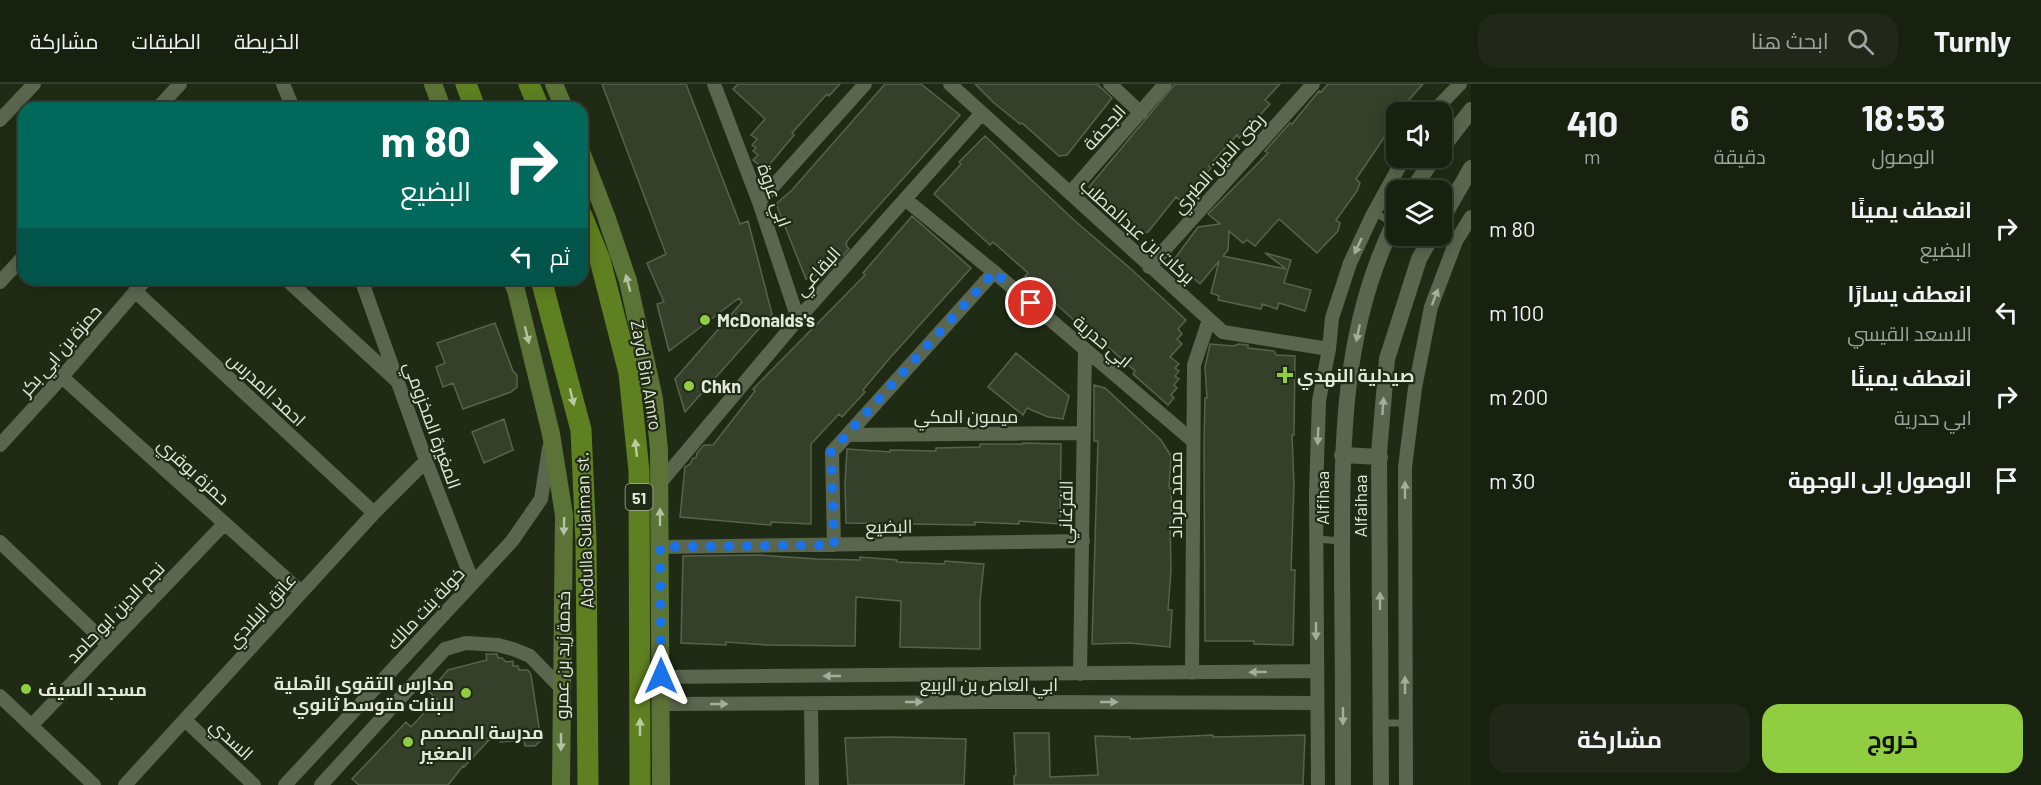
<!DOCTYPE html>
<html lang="ar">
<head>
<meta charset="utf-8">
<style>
  :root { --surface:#182010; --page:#212819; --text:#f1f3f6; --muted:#9fa39f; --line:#363e30; --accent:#91cd40 }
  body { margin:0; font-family:Barlow,Cairo,sans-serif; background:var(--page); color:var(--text); direction:rtl; height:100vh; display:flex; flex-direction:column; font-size:22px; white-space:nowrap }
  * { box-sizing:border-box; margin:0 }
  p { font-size:20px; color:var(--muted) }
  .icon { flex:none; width:33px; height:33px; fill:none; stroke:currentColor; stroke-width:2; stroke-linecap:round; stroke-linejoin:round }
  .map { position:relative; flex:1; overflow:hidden; direction:ltr }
  .side { display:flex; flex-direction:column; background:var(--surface); width:570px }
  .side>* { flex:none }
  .hud { position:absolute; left:18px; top:18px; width:570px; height:183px; border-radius:18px; box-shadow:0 3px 15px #0003,0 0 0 2px var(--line); direction:rtl; background:#00695c; color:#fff; overflow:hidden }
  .fabs { position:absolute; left:1386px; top:18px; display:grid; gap:12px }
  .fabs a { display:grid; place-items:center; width:66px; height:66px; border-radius:12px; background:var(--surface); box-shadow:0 3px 15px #0003,0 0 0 2px var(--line); font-size:30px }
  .pin { position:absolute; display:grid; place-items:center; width:51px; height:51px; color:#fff; margin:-26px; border:3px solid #fff; border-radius:50%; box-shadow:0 2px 6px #0007 }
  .me { position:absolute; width:66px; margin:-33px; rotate:0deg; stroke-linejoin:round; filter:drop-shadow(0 0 4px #0008) }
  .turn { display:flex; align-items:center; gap:21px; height:126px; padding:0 18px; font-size:27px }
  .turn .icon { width:78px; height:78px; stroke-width:2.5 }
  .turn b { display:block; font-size:42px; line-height:51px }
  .then { display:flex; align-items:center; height:57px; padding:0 18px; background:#0003; gap:12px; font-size:22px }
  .eta { display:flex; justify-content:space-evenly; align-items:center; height:102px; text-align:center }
  .eta b { font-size:36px; font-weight:700; line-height:42px }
  .button { display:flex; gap:12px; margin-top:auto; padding:12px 18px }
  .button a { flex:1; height:69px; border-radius:18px; background:var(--accent); color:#111; font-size:24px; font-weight:700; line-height:69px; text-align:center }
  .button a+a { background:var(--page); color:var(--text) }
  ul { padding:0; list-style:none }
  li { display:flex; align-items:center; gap:18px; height:84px; padding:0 18px }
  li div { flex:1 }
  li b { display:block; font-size:22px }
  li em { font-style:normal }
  header { display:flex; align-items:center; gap:36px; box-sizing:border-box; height:84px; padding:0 30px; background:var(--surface); border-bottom:2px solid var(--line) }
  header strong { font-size:28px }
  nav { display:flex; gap:33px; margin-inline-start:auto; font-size:21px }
  .search { width:420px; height:54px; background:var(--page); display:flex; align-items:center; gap:15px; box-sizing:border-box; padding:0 21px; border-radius:18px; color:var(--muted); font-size:22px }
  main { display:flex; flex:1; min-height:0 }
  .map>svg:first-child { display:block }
  .building { fill:#35402a; stroke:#57634b; stroke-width:1.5 }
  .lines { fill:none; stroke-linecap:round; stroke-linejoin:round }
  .service { stroke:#5a664e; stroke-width:7 }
  .minor { stroke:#5a664e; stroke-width:14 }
  .tertiary { stroke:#5a664e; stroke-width:16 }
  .secondary { stroke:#5c7337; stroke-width:18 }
  .primary { stroke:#5e8020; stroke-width:21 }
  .oneway { fill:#a5ae9c }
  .oneway2 { fill:#b3c0a2 }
  .oneway3 { fill:#bacaa3 }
  .route { stroke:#1a73e8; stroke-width:10; stroke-dasharray:0 18 }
  .poi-dot { fill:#91cd40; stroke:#202b15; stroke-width:2 }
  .labels { text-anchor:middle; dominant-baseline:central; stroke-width:4.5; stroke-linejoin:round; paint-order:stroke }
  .shield { fill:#202b15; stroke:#a8b0a0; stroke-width:1.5 }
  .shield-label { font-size:16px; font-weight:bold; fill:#e2e9db }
  .street-label { font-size:18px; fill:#e2e9db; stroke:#202b15 }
  .poi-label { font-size:18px; font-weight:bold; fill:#e2e9db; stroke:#202b15; text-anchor:start }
</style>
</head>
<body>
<header>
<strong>Turnly</strong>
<div class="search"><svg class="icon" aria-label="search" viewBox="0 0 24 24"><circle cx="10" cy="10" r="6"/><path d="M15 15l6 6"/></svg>ابحث هنا</div>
<nav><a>الخريطة</a><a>الطبقات</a><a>مشاركة</a></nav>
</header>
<main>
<section class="side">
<div class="eta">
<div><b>18:53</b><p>الوصول</p></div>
<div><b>6</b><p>دقيقة</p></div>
<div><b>410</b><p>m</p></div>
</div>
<ul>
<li><svg class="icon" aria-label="right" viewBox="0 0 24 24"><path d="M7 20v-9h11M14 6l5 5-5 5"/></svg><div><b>انعطف يمينًا</b><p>البضيع</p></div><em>80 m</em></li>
<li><svg class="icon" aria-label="left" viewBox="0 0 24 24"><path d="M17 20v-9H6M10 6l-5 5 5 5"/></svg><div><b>انعطف يسارًا</b><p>الاسعد القيسي</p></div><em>100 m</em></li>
<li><svg class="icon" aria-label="right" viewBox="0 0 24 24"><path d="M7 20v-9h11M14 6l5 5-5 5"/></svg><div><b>انعطف يمينًا</b><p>ابي حدرية</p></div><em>200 m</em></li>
<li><svg class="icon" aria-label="arrive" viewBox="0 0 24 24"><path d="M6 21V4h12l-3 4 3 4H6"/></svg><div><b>الوصول إلى الوجهة</b></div><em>30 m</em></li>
</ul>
<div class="button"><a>خروج</a><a>مشاركة</a></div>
</section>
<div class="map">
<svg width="1471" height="701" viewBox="0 0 1471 701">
  <rect width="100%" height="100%" fill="#202b15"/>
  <!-- building -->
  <path class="building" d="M602,0H686L740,140L748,137L772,230L685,328L675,295L742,218L739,214L669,267L657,220L664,218L647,179L666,170Z
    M738,0H840L829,12L827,10L792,49L794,51L765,86L753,76L758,71L753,67L756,64L752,61L757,55L751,51L765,35L733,5Z
    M885,0H921L960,31L847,157L846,161L849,165L825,191L824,188L806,195L776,120L792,106Z
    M975,0H1097L1112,14L1067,71L1059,72L1022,39L1020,40L994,19Z
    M1175,0H1280L1265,16L1270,20L1239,54L1237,51L1209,82L1211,84L1181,117L1176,113L1148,148L1143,149L1089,103Z
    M1328,0H1423L1408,17L1409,18L1402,28H1396V36L1356,95L1360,99L1357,107L1336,136L1340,139L1338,147L1317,169L1279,135L1255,162L1247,156L1243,159L1229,147L1228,166L1223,172L1286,185L1265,169L1291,176L1284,199L1311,206L1305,227L1279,219L1277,225L1262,220L1261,225L1218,216L1219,212L1211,209L1219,177L1200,200L1193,194H1188L1173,177L1198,143L1220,140L1208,130L1268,69L1265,67L1290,39L1292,40L1319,7L1321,8Z
    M985,52L1075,137L1131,185L1186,236L1178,245L1182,250L1177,255L1182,260L1170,273L1179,280L1175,284L1179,287L1175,292L1179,295L1174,301L1177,304L1171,311L1174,314L1168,321L1133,290L1135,287L1107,262L1105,264L1025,192L1028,189L993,158L990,161L934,110L961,80L959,78Z
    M912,132L971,184L889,275L863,306L865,308L842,333L839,330L811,360V440L771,438V441L680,433L685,383L690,380L693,374H696L697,369L704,361H713L755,307L753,305L865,191L863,189Z
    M495,239L513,287L517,291V303L511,308L463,325L453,299L443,303L436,283L445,279L437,259Z
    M1210,260L1234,262L1238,260L1248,261V264L1274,267L1276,271L1295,272L1294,351H1292L1294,401L1291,486H1295L1293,561L1254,560V557H1205L1204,361L1205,314H1207L1205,283Z
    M1016,269L1069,312L1063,335L1048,333L1027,324L1023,331L988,303Z
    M1094,301L1105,304L1161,356L1171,372L1169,404H1171L1172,438H1170L1171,486L1168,526H1172L1170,563L1129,559L1092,560L1098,357H1094Z
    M504,335L513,366L484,379L472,348Z
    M1023,359L1061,360L1060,440L1019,437V440L975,438V441L846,439L845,399L847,365L890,368V366L936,367V364L980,363V360H1023Z
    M760,471L817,475L860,476V473L897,476V478L944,480L945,477L984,480L980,516V565L900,563L901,517L856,513L855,562L767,561L726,558V561L681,559L683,472Z
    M486,570H497L498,574H502L506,578L513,577V582H518L519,586H528L531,591L541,656L535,662H525L524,656L500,658L499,645L464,683L463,682L448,701H359L352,695L406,638L411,643L437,615L429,608L448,586L487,576Z
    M1014,649H1049L1050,693L1098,691L1095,652L1130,653V655L1213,651V653L1305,651L1303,701H1014V692H1016Z
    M891,653L966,655L964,701H848L845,654Z"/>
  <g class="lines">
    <!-- service -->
    <path class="service" d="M1374,128L1394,140
      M1316,455L1342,457
      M1381,639H1406"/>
    <!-- minor -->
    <path class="minor" d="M283,0L293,24
      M714,0L759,118L798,235
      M950,0L1223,248L1329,265
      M1110,0L1141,29
      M158,24L180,0
      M1433,28L1460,0
      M0,36L34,0
      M1070,109L1165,0
      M905,115L994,188L1193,357
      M759,118L865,0
      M1149,183L1313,0
      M286,195L397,297
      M361,195L426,377L473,499
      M0,198L24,172
      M135,207L374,429
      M62,293L301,508
      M847,351L1084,349
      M0,361L62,293L146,195
      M660,399L798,235L982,29
      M0,458L108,561
      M834,461L832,368L994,188
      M660,463L1083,457
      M1192,589L1194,281L1209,236
      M1080,590L1085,265
      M661,593L1317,587
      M0,612L94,701
      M811,619L812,701
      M661,620L992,618L1317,619
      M185,636L254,701
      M31,642L225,439
      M125,701L374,429L426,377
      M285,701L512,457L541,415L549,364
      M321,701L445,565L466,559L498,561L513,565L530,572L561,604
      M1318,701L1316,409L1319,317L1329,265L1332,234L1350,179L1372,132L1404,74
      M1406,701L1405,383L1415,304L1431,223L1456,157L1471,133"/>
    <!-- tertiary -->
    <path class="tertiary" d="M1442,64L1471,26
      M1412,106L1434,74
      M1442,135L1471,84
      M1342,371L1380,373
      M1343,701C1343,630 1343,558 1342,487C1342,364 1340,247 1396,135
      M1381,701L1379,369L1387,275L1419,175L1432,152"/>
    <!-- secondary -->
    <path class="secondary" d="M433,0L442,24
      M554,0L564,24
      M582,70L606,132L628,197L654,315L659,366L661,701
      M511,195L516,206L551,350L564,431L561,701"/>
    <!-- primary -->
    <path class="primary" d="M466,0L475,24
      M529,0L539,24
      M582,132L600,176L629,289L639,387L640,701
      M541,195L581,346L586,458L588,701"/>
  </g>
  <!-- one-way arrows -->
  <defs><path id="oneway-solid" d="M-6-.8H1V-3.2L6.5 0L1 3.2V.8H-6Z" transform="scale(1.5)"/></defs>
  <g class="oneway">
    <use href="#oneway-solid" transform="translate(1358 162) rotate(115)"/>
    <use href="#oneway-solid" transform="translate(1435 213) rotate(-69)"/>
    <use href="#oneway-solid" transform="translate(1358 249) rotate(102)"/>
    <use href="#oneway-solid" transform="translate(1383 322) rotate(-86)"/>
    <use href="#oneway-solid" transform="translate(1318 352) rotate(92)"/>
    <use href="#oneway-solid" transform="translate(1405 406) rotate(-90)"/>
    <use href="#oneway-solid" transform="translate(1380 517) rotate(-90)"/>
    <use href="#oneway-solid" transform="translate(1316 547) rotate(90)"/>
    <use href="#oneway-solid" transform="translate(1258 588) rotate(179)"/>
    <use href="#oneway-solid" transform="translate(832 592) rotate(180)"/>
    <use href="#oneway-solid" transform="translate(1405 601) rotate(-90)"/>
    <use href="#oneway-solid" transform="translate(914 618)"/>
    <use href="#oneway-solid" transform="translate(1109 618)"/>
    <use href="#oneway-solid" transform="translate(719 620)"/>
    <use href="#oneway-solid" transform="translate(1343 632) rotate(90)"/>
  </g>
  <g class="oneway2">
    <use href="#oneway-solid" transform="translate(628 199) rotate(-105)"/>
    <use href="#oneway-solid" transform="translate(527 251) rotate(76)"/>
    <use href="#oneway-solid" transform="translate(660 433) rotate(-90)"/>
    <use href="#oneway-solid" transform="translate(564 442) rotate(91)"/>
    <use href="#oneway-solid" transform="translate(561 658) rotate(90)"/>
  </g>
  <g class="oneway3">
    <use href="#oneway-solid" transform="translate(572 313) rotate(76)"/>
    <use href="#oneway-solid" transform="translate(636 364) rotate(-96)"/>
    <use href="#oneway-solid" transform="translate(640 643) rotate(-90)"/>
  </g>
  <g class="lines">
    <!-- route -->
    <path class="route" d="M661,592L660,463L834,461L831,368L994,188L1031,219"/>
  </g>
  <!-- markers -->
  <g class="poi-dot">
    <circle cx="705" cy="236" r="6"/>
    <path d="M1282 282h6v6h6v6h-6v6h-6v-6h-6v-6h6z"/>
    <circle cx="689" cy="302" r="6"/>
    <circle cx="26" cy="605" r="6"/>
    <circle cx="466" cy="609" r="6"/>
    <circle cx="408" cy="658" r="6"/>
  </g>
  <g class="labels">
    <!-- shield labels -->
    <rect class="shield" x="625.5" y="400" width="27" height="26" rx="4.5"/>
    <g class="shield-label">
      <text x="639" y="413">51</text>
    </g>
    <!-- street labels -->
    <g class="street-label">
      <text transform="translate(1104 43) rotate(-48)">الجحفة</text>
      <text transform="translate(1218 79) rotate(-48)">رضى الدين الطبري</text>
      <text transform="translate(775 111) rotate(70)">ابي عروة</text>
      <text transform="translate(1138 147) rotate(42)">بركات بن عبدالمطلب</text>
      <text transform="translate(817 187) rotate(-48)">البقاعي</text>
      <text transform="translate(1103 257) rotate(40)">ابي حدرية</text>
      <text transform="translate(60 266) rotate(-49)">حمزة بن ابي بكر</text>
      <text transform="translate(647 291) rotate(80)">Zayd Bin Amro</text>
      <text transform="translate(267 305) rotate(43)">احمد المدرس</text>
      <text x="966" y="332">ميمون المكي</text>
      <text transform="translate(433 341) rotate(70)">المغيرة المخزومي</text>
      <text transform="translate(194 387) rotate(42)">حمزة بوقري</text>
      <text transform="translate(1175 411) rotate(-90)">محمد مرداد</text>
      <text transform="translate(1322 414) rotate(-90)">Alfihaa</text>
      <text transform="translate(1360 422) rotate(-90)">Alfaihaa</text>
      <text transform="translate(1065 428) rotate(-89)">الفرغاني</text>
      <text transform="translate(889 442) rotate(-1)">البضيع</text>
      <text transform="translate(584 446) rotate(-92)">Abdulla Sulaiman st.</text>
      <text transform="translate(425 524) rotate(-47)">خولة بنت مالك</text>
      <text transform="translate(261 526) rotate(-48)">عاتق البلادي</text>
      <text transform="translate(115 528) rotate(-46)">نجم الدين ابو حامد</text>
      <text transform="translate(562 571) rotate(-89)">خدمة زيد بن عمرو</text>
      <text x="989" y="600">ابي العاص بن الربيع</text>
      <text transform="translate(232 655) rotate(43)">السدي</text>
    </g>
    <!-- poi labels -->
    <g class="poi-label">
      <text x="717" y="236">McDonalds's</text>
      <text x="1297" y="291">صيدلية النهدي</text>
      <text x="701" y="302">Chkn</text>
      <text x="454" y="599" text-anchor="end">مدارس التقوى الأهلية<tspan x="454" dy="21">للبنات متوسط ثانوي</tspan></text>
      <text x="38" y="605">مسجد السيف</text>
      <text x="420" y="648">مدرسة المصمم<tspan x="420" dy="21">الصغير</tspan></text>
    </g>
  </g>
</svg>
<div class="fabs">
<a><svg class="icon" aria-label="sound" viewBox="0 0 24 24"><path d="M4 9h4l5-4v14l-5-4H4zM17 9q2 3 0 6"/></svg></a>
<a><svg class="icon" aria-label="layers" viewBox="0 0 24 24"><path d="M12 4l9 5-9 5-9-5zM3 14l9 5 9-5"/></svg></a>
</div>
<div class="pin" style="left:1031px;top:219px;background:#d93025"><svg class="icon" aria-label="arrive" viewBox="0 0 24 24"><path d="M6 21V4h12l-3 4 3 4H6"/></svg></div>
<svg class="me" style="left:661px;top:592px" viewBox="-20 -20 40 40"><path d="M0-17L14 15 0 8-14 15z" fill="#1a73e8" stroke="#fff" stroke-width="4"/></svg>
<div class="hud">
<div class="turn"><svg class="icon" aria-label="right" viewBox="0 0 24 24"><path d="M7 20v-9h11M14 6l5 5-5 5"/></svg><div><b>80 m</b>البضيع</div></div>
<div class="then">ثم<svg class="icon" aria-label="left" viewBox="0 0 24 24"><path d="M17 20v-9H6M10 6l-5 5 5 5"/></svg></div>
</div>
</div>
</main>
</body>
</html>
